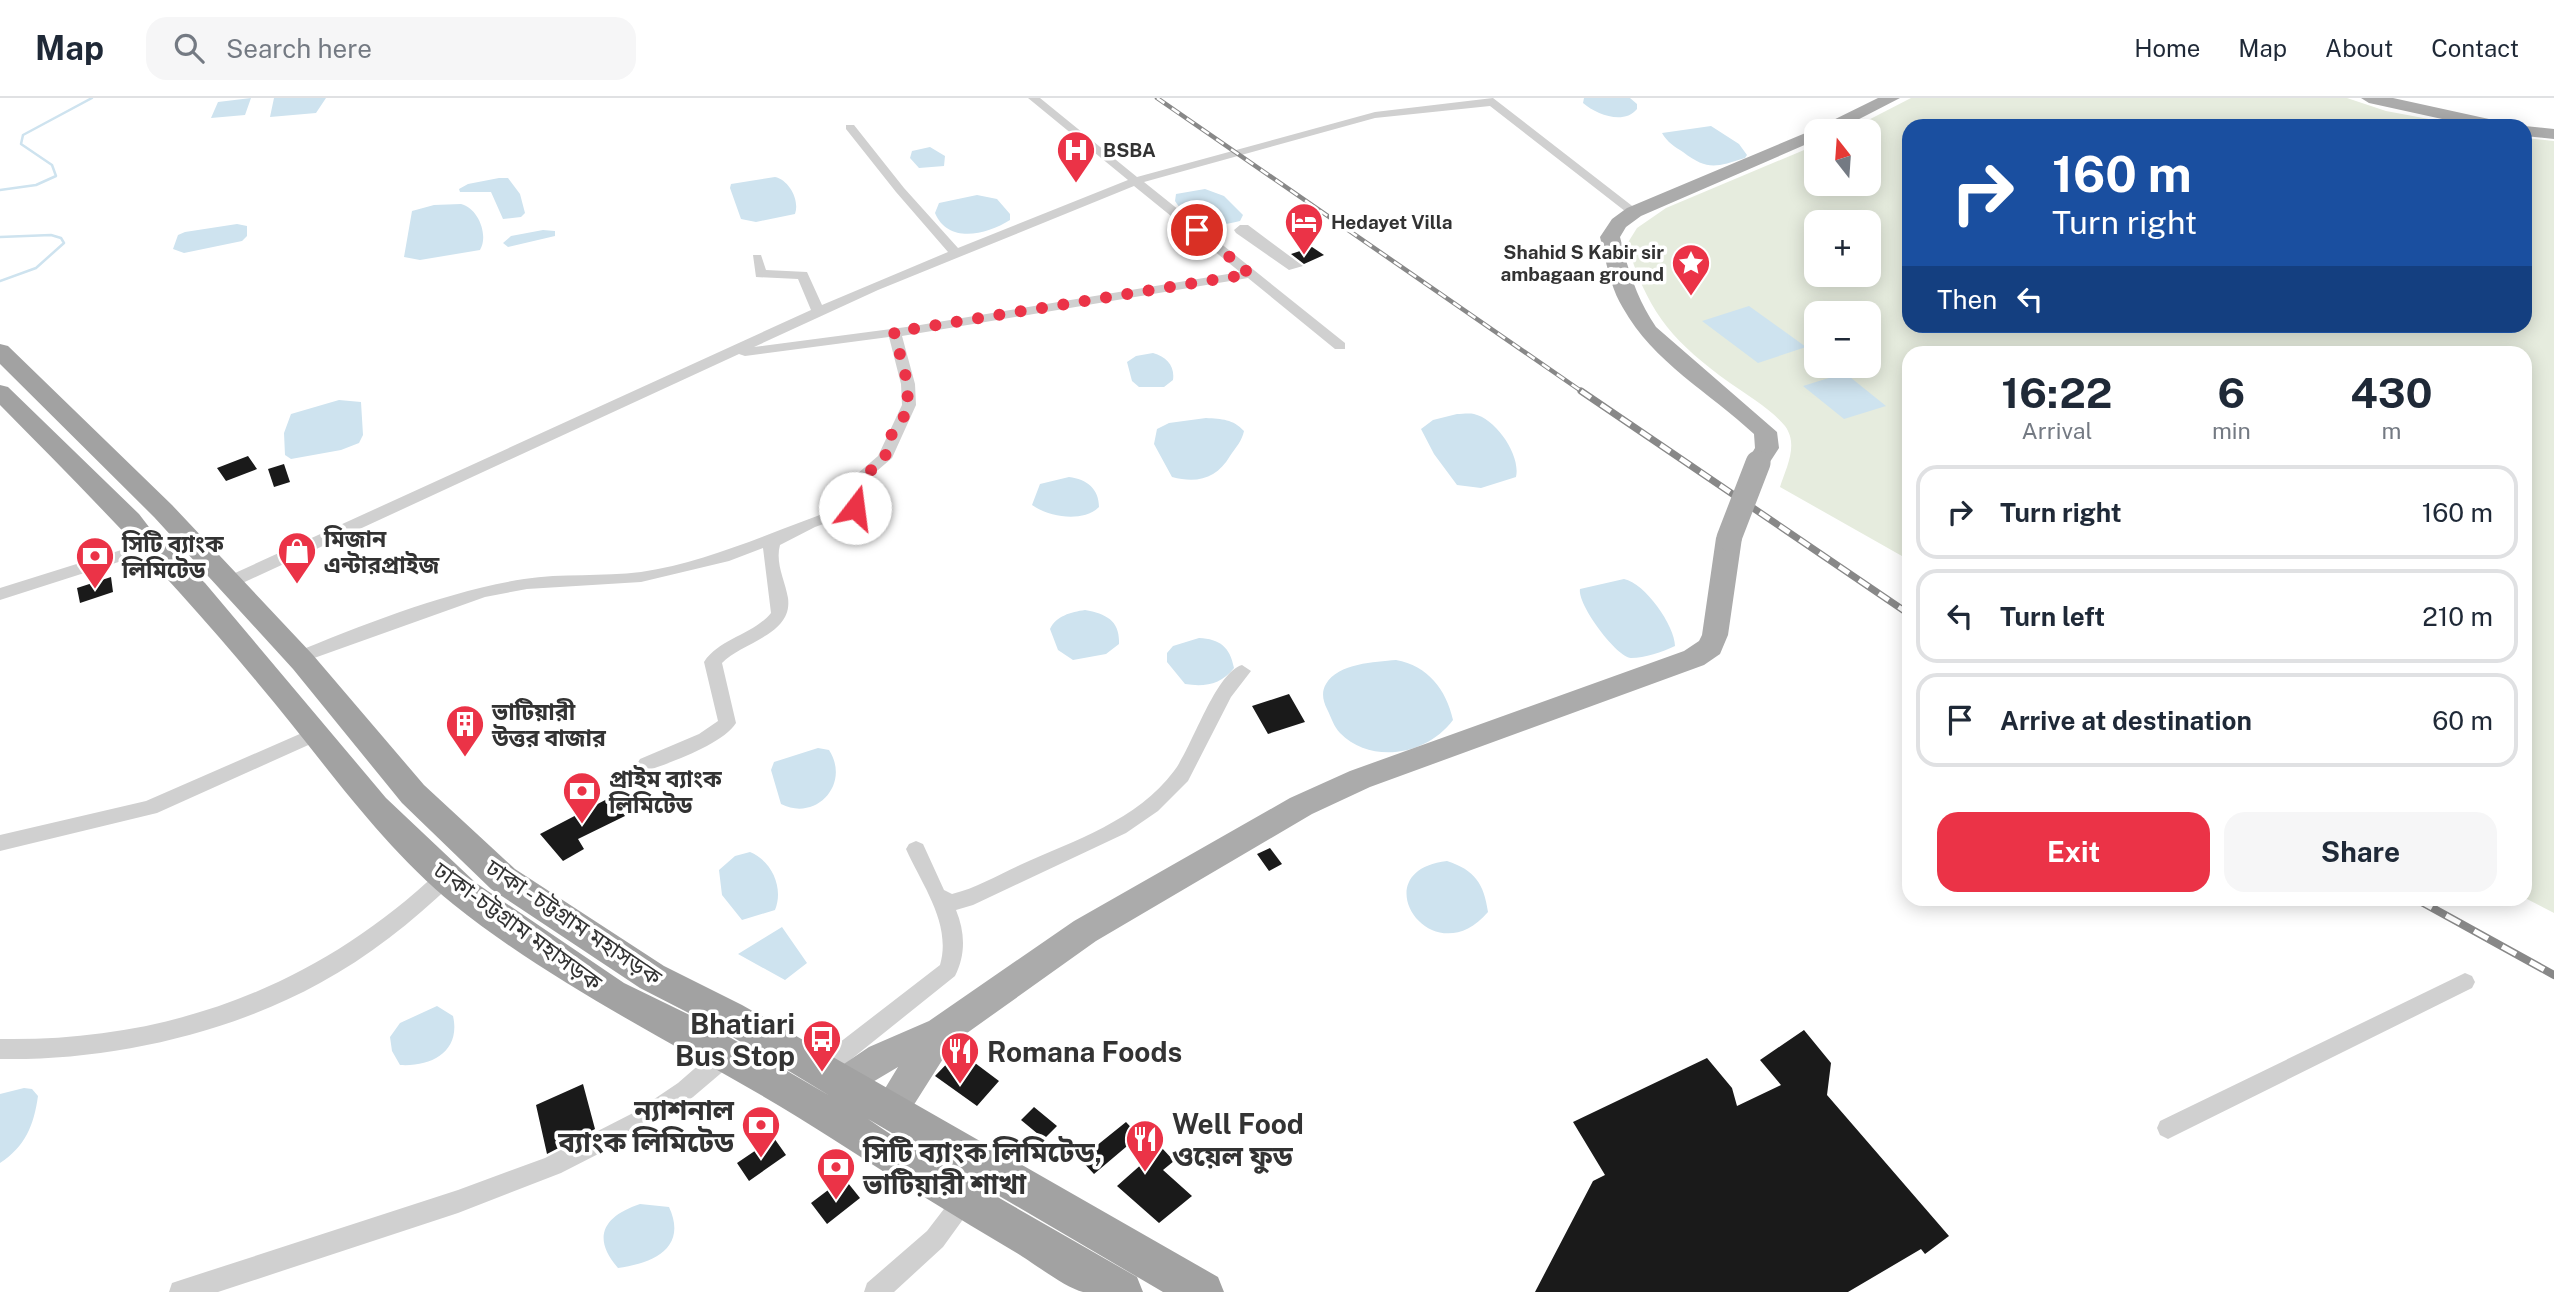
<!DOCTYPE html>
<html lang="en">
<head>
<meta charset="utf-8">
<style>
  :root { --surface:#fff; --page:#f6f6f7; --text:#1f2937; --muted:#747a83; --line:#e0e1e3; --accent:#eb3347 }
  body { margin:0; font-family:"Public Sans","Noto Sans Bengali",sans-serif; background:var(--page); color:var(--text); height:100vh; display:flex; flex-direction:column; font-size:26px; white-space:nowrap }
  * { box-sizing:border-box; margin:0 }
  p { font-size:23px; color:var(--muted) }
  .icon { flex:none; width:38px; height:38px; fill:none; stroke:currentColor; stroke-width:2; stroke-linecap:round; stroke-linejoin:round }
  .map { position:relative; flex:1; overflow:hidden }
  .drawer { position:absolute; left:1902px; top:248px; width:630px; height:560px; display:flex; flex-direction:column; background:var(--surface); border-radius:21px; box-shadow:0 4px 18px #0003 }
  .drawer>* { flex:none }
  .guide { position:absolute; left:1902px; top:21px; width:630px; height:214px; border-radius:21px; box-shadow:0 4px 18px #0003; background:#1a4fa0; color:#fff; overflow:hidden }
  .needle { width:46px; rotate:343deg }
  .fabs { position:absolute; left:1804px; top:21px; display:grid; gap:14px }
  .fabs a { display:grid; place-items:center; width:77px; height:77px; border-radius:14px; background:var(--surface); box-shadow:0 4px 18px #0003; font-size:35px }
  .pin { position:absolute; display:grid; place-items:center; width:60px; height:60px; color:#fff; margin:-30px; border:4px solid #fff; border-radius:50%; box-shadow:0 2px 7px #0007 }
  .me { position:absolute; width:77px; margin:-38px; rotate:15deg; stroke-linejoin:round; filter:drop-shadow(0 0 5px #0008) }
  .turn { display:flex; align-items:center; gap:24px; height:147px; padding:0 35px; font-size:32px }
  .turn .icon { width:91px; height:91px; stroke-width:2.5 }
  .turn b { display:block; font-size:49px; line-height:60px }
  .then { display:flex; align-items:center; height:66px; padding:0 35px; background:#0003; gap:14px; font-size:26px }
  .eta { display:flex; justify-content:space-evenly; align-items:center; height:119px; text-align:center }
  .eta b { font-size:42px; font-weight:700; line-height:49px }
  .action { display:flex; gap:14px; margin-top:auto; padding:14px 35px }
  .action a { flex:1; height:80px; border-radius:21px; background:var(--accent); color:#fff; font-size:28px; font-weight:700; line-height:80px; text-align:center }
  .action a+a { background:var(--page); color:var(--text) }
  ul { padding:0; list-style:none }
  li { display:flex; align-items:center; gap:21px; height:94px; margin:0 14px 10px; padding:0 21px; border:4px solid var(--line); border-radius:21px }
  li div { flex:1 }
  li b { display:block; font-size:26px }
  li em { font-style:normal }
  header { display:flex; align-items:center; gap:42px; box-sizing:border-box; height:98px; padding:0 35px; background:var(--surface); border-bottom:2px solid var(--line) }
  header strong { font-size:33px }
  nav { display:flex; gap:38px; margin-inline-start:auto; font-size:24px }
  .search { width:490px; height:63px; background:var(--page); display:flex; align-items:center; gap:18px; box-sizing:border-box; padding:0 24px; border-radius:21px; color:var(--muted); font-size:26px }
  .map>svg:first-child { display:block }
  .green { fill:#e6ecde; fill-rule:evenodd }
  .water { fill:#cee3ef }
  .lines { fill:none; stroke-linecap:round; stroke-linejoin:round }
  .stream { stroke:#cee3ef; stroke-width:2.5 }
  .building { fill:#1a1a1a }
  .minor { fill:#d0d0d0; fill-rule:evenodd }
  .primary { fill:#ababab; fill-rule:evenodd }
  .trunk { fill:#a2a2a2; fill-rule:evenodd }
  .rail-far2-casing { stroke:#888; stroke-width:4.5 }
  .rail-far1-casing { stroke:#888; stroke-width:7 }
  .rail-casing { stroke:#888; stroke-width:8 }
  .rail-far2 { stroke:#fff; stroke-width:2.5; stroke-dasharray:9; stroke-linecap:butt }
  .rail-far1 { stroke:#fff; stroke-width:4.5; stroke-dasharray:12; stroke-linecap:butt }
  .rail { stroke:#fff; stroke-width:5; stroke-dasharray:16; stroke-linecap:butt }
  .primary-bridge { stroke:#ababab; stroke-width:25 }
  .route { stroke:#eb3347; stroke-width:12; stroke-dasharray:0 21.6 }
  .labels { text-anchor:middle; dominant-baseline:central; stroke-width:7; stroke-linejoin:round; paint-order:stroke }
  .far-poi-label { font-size:19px; font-weight:bold; fill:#333; stroke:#fff; text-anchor:start }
  .poi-label { font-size:23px; font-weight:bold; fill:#333; stroke:#fff; text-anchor:start }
  .street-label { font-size:23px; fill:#333; stroke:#fff }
  .near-poi-label { font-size:28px; font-weight:bold; fill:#333; stroke:#fff; text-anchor:start }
</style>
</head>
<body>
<header>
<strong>Map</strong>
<div class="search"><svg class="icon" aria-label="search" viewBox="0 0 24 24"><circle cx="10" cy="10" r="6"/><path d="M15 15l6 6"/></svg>Search here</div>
<nav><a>Home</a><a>Map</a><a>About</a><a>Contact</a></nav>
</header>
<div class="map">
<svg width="2554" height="1194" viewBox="0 0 2554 1194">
  <rect width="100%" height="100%" fill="#fff"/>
  <!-- green -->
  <path class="green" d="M1911,0H2347L2386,13L2466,28H1909V228H2525V40L2554,43V815L2525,800V256H1909V462L1780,389C1786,370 1799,347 1785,328C1771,311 1747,297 1730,285C1672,243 1648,215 1627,146L1637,130L1666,110L1816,47V86H1869V33H1847ZM1816,124H1869V177H1816ZM1816,215H1869V268H1816Z"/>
  <!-- water -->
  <path class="water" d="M251,0L245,17L211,20L218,4Z
    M274,0H326L316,15L270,19Z
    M1584,0H1630L1637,6V11C1624,27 1597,17 1583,5Z
    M1711,28L1739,46L1747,57L1745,60C1716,69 1708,73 1683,54C1675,49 1667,44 1662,35Z
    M930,49L945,58L944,68L919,70L910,60L912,53Z
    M775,79C789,82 800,102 795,116L756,124L741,121L730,90L731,86Z
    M499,80H508L520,96L525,115L521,119L503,121L491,94H460L459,91L468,86Z
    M1205,91L1224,98L1243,117L1240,123C1213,130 1192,129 1175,103L1176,96Z
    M977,97L997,101L1010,116V122C986,137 948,146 935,115L939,105Z
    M461,106C478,110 489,137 480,152L420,162L404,159L412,113L434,107Z
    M237,126L247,128V138L242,143L184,155L173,151L178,137L185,134Z
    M543,132L555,133V138L508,149L503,145L511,138Z
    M1749,208L1806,249L1758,265L1702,223Z
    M1153,255C1167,259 1175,268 1173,282L1164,289H1139L1132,283L1127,264L1136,258Z
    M1845,275L1886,308L1844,321L1803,288Z
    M339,302L361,304L363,337L359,345L341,352L291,361L285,357L284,335L291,316Z
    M1457,316C1462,316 1469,315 1474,316C1496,321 1521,357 1516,379L1481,390L1457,387L1434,356L1421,331L1433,322Z
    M1206,320C1222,321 1233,321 1244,333C1242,343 1236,349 1230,358C1217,380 1198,386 1172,379L1154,346L1157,331L1169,325Z
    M1069,379C1087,381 1099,391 1099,409C1083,425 1048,419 1032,407L1040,386Z
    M1624,481C1645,485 1675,528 1675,548C1662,554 1645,560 1631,560C1616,559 1577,506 1580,491Z
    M1085,512C1107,516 1120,523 1119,546L1106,556L1073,562L1058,552L1050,531C1056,518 1071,514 1085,512Z
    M1199,540C1220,541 1230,549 1234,570C1221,587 1204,589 1185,586L1167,564V555L1173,548Z
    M1396,562C1428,568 1446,591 1453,622C1427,657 1372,667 1340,635C1334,629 1331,619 1327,611C1323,603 1321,594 1326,586C1338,565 1375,564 1396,562Z
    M818,650L829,652C851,686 816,724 781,706L771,672L774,664Z
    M750,754C772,763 784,790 775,812L742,822L722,797L719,772L735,758Z
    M1447,763C1475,772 1484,786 1488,814C1432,880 1360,773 1447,763Z
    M782,829L807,865L785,882L738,856Z
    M437,908L453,918C461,953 432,969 400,967L392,953L390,939L400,925Z
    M24,990L32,991L38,998C34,1027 25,1049 0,1065V996Z
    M640,1106L669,1109C688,1150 653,1165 618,1170C591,1139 604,1118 640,1106Z"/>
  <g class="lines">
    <!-- stream -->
    <path class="stream" d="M0,92L36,87L56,78L52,67L21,46L23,37L92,0
      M0,139L51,137L61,140L64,145L36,170L0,183"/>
  </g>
  <!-- building -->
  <path class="building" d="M1312,149L1324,157L1304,166L1291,156Z
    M248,358L257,371L226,383L217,370Z
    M284,366L290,384L274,389L268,371Z
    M111,479L113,494L80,505L77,490Z
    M1289,596L1305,624L1268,636L1252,608Z
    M611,699L625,718L578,741L584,751L563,763L540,736Z
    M1270,750L1282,766L1269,773L1257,756Z
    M1804,932L1831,965L1827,997L1949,1138L1925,1156L1921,1151L1848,1194H1535L1593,1083L1605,1077L1573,1024L1707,960L1732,990L1737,1008L1781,987L1760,962Z
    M959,953L999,983L977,1008L935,978Z
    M583,986L595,1031L547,1056L536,1007Z
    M1034,1009L1057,1028L1044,1041L1021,1022Z
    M1126,1024L1139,1038L1094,1076L1080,1061Z
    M774,1040L786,1057L749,1083L737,1065Z
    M1161,1049L1174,1063L1163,1072L1192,1098L1159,1125L1117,1088Z
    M844,1080L860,1100L827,1126L811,1105Z"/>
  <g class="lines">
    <!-- minor -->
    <path class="minor" d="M1028,0H1040L1137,79L1375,14L1493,0L1640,114L1630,117L1490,8L1375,20L1144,84L1345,245V251H1335L1248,180L902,238L915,286L916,307L892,360L871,378L860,413L815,429L780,447C775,465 785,482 788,500C793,537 742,544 722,565L736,625C723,646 670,665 646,673L640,671L637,666L640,661L699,636L718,623L704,564C720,540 753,537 771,515L763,450L729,463L641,484L527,491L485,499L303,564H291L288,560L291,556C365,526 444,494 524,481C562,475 602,479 641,474C713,463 779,430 848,407L857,376L878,358L902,307L901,286L889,239L745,258L739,256L236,488L230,489L222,484L224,480L811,212L798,181L756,179L753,157H761L766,172L807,174L822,207L948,154L896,94L846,31V27H854L904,90L958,150L1128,82ZM1134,88L1240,174L914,228L754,249L878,192Z
      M1240,127H1248L1303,168L1289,172L1236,135L1234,132Z
      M150,443L156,444L158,448L156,452L0,502V490Z
      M1242,567L1251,573L1231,599L1188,683L1158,713L1126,735L973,807L956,812C965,834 966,856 955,878L829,979L821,982L813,979L810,972L813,965L940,867C952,826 922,787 906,751L909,746L916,743L923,746L944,792L952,796C976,790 998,777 1020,767C1073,743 1138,722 1174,673C1192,650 1215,575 1242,567Z
      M318,628L324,630L327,635L324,640L157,715L0,753V737L146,703Z
      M445,772L452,774L455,780L452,786C412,824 368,859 320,885C226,937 106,963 0,961V941C168,944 316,889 438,774Z
      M2465,875L2472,878L2475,884L2472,890L2176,1037L2168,1041L2160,1037L2157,1030L2160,1023Z
      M725,948L733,951L736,958L733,965L693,999L651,1029L561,1075L458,1115L218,1194H169L172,1185L181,1182L458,1092L545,1060L635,1014L678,985L717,951Z
      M965,1091L973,1094L977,1102L943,1149L894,1194H864L867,1185L927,1133L957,1094Z"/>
    <!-- primary -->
    <path class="primary" d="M1878,0H1900L1836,33H1816V42L1641,118L1626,129L1620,139C1628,172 1637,201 1656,229L1777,334L1779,350L1766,370H1750L1746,365L1755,350L1754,336C1710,295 1653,264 1623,210C1610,189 1606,163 1600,139L1612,121L1627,110L1815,31Z
      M2361,0H2393L2498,23L2507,28H2474L2369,5Z
      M2524,28H2525L2554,31V41L2525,38Z
      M1729,432L1738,434L1742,440L1728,537L1720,556L1704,567L1370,689L1312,716L1096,843L953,945L903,1024L890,1029L877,1024L872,1012L898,969L844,1001L832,996L826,985L832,974L869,949L929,923L1074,823L1290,700L1350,673L1684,553L1699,543L1702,537L1716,440L1720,434Z"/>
    <!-- trunk -->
    <path class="trunk" d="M0,246L8,248L172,407L313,557L424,687L515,771L664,868L742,907L1218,1179L1224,1194H1163L868,1021L905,1046L1137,1179L1143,1194C1125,1194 1101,1194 1083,1194C1066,1190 1036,1167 1020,1157C956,1119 893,1080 831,1040C706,959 569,899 453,806C376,743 321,659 257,584C177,487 89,397 0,307V287L8,289L139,416L159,442L205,485L386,700L476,785L624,885L702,923L830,998L716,929L640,890L491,791L402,705L293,571L154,419L0,266Z"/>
    <!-- rail-far2 casing -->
    <g class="rail-far2-casing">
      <path id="rail-far2" d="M1157,0L1584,295"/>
    </g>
    <!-- rail-far1 casing -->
    <g class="rail-far1-casing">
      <path id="rail-far1" d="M1581,293L1909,516"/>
    </g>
    <!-- rail casing -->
    <g class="rail-casing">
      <path id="rail" d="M2418,802L2554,877"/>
    </g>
    <!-- rail-far2 -->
    <use href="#rail-far2" class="rail-far2"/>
    <!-- rail-far1 -->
    <use href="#rail-far1" class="rail-far1"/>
    <!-- rail -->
    <use href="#rail" class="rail"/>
    <!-- primary-bridge -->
    <path class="primary-bridge" d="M1729,440L1758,365"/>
  </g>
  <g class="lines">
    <!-- route -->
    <path class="route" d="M855,410L860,382L885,360L888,342L907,314L908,287L894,234L1250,176L1197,132"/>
  </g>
  <!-- icons -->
  <defs>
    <g id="hospital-pin" transform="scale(2.0125)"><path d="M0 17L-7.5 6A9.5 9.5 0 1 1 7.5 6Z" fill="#eb3347" stroke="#fff"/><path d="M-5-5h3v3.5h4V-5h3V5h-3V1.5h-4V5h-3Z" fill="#fff"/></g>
    <g id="hotel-pin" transform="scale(2.0125)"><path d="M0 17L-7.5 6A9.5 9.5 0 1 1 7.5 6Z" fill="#eb3347" stroke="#fff"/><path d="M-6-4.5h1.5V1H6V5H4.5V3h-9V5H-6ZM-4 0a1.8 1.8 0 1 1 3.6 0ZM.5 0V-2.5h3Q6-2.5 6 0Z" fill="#fff"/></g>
    <g id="sight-pin" transform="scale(2.0125)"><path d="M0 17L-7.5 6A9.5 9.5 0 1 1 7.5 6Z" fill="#eb3347" stroke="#fff"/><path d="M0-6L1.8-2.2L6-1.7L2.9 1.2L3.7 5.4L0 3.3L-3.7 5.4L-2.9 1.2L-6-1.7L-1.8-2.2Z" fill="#fff"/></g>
    <g id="shop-pin" transform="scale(2.0125)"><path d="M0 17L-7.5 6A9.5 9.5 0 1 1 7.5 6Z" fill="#eb3347" stroke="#fff"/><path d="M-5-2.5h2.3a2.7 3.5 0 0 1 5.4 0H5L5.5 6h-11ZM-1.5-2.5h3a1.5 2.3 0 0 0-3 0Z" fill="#fff"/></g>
    <g id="bank-pin" transform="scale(2.0125)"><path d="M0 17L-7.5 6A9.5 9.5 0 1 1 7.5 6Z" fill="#eb3347" stroke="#fff"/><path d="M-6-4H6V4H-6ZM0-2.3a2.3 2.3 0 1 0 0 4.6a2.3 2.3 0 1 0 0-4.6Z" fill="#fff"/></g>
    <g id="building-pin" transform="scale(2.0125)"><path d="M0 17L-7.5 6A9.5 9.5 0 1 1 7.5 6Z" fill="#eb3347" stroke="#fff"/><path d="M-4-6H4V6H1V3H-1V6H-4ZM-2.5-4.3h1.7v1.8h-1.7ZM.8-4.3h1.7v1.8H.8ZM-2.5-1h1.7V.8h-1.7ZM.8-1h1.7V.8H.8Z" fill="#fff"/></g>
    <g id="bus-pin" transform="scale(2.0125)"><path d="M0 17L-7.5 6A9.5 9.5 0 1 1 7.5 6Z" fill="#eb3347" stroke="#fff"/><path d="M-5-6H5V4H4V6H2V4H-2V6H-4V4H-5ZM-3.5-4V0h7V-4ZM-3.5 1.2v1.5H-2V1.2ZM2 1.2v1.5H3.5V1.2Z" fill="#fff"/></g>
    <g id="restaurant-pin" transform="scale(2.0125)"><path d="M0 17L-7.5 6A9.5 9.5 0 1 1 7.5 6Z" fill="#eb3347" stroke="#fff"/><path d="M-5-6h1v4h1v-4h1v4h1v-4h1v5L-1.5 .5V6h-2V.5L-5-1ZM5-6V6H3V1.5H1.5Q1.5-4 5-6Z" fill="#fff"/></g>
  </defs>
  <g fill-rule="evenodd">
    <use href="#hospital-pin" x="1076" y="52"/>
    <use href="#hotel-pin" x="1304" y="124"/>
    <use href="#sight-pin" x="1691" y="165"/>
    <use href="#shop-pin" x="297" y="453"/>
    <use href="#bank-pin" x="95" y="458"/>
    <use href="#building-pin" x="465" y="626"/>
    <use href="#bank-pin" x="582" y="693"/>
    <use href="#bus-pin" x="822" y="941"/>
    <use href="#restaurant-pin" x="960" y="953"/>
    <use href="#bank-pin" x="761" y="1027"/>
    <use href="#restaurant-pin" x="1145" y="1041"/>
    <use href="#bank-pin" x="836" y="1069"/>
  </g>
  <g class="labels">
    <!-- far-poi labels -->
    <g class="far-poi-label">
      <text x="1103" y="52">BSBA</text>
      <text x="1331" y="124">Hedayet Villa</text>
      <text x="1664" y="154" text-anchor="end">Shahid S Kabir sir<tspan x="1664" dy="22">ambagaan ground</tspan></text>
    </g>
    <!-- poi labels -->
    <g class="poi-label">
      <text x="324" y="440">মিজান<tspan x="324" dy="26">এন্টারপ্রাইজ</tspan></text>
      <text x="122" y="445">সিটি ব্যাংক<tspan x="122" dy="26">লিমিটেড</tspan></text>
      <text x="492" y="613">ভাটিয়ারী<tspan x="492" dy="26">উত্তর বাজার</tspan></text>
      <text x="609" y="680">প্রাইম ব্যাংক<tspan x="609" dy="26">লিমিটেড</tspan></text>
    </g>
    <!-- street labels -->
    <g class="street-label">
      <text transform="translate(574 824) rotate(34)">ঢাকা - চট্টগ্রাম মহাসড়ক</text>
      <text transform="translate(518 828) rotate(36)">ঢাকা-চট্টগ্রাম মহাসড়ক</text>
    </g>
    <!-- near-poi labels -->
    <g class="near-poi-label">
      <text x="795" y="925" text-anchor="end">Bhatiari<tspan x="795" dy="32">Bus Stop</tspan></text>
      <text x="987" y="953">Romana Foods</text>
      <text x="734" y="1011" text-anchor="end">ন্যাশনাল<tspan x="734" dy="32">ব্যাংক লিমিটেড</tspan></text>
      <text x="1172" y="1025">Well Food<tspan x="1172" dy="32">ওয়েল ফুড</tspan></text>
      <text x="863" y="1053">সিটি ব্যাংক লিমিটেড,<tspan x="863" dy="32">ভাটিয়ারী শাখা</tspan></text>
    </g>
  </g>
</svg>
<div class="fabs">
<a><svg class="needle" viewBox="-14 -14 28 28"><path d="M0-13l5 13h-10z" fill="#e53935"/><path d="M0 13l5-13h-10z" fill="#747a83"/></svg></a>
<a>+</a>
<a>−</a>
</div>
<div class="pin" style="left:1197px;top:132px;background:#d93025"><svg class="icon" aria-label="arrive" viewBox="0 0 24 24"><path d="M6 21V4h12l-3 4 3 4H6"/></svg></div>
<svg class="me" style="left:855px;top:410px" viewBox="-20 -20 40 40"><circle r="19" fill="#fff"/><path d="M0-13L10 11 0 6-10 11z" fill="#eb3347"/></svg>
<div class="guide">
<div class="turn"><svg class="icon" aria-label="right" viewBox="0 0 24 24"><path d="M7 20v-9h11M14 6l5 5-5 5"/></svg><div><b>160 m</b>Turn right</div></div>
<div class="then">Then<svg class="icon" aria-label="left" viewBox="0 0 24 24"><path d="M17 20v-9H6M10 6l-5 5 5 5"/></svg></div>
</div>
<section class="drawer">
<div class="eta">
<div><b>16:22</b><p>Arrival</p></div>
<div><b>6</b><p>min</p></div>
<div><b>430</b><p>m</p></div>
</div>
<ul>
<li><svg class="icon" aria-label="right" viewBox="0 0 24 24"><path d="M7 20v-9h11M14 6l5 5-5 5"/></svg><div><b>Turn right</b></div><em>160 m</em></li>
<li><svg class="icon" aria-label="left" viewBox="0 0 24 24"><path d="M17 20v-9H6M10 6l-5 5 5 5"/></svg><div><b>Turn left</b></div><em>210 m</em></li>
<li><svg class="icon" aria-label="arrive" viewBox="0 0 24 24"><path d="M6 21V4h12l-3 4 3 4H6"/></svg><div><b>Arrive at destination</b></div><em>60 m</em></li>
</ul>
<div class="action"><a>Exit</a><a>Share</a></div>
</section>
</div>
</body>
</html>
